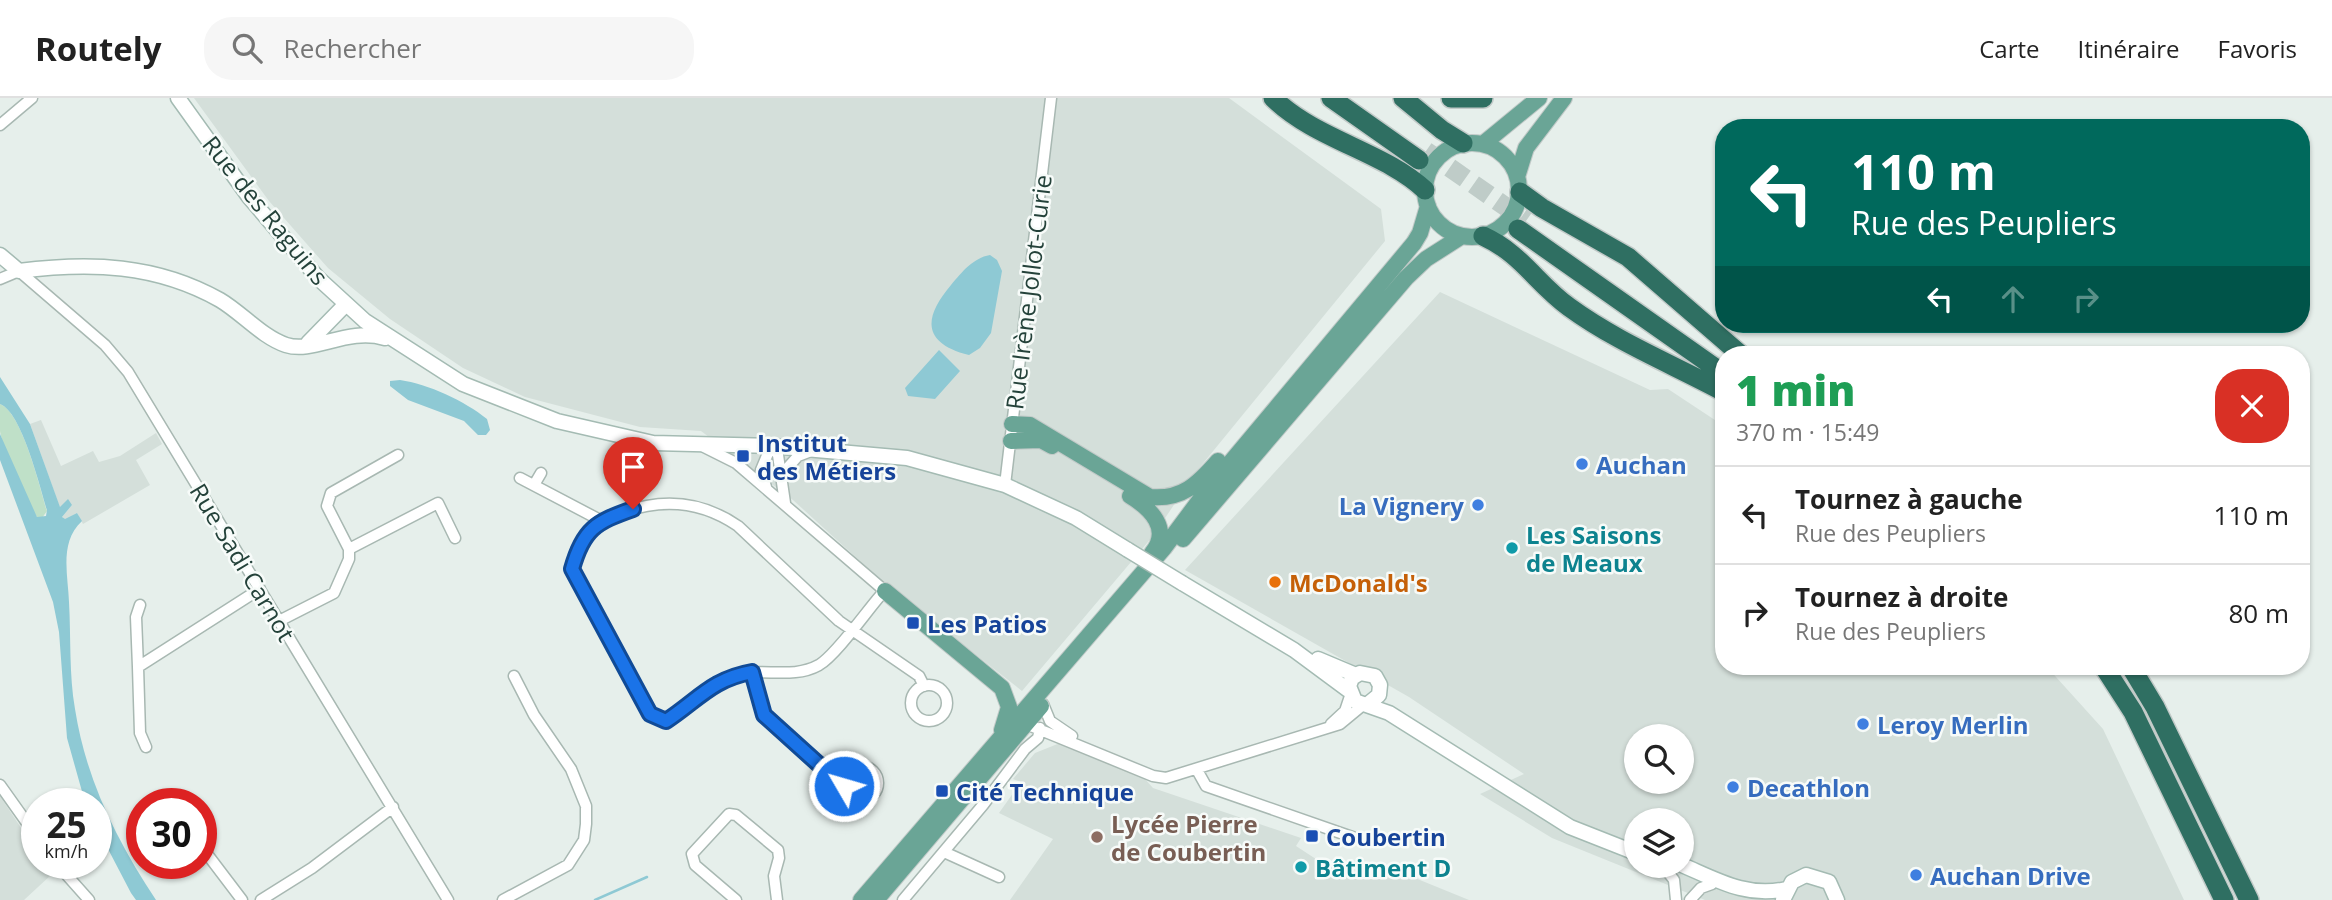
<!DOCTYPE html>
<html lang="fr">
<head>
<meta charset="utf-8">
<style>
  :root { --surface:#fff; --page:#f6f6f6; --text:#222; --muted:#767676; --line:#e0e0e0 }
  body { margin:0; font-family:"Open Sans",sans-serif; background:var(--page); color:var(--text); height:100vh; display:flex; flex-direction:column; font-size:26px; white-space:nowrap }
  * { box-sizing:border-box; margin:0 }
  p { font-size:23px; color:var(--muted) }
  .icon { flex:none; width:38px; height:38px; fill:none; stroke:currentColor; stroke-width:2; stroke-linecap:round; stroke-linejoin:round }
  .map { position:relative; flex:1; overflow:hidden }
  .panel { position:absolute; left:1715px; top:248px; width:595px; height:329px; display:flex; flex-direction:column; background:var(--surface); border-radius:28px; box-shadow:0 2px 5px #0004 }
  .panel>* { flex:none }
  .hud { position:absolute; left:1715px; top:21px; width:595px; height:214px; border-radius:28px; box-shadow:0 2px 5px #0004; background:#00695c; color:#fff; overflow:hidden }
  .controls { position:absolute; left:1624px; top:626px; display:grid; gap:14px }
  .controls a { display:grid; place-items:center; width:70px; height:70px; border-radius:50%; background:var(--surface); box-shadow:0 2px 5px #0004; font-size:35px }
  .speed { position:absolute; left:21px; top:690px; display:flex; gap:14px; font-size:35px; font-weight:700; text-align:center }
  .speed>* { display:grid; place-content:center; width:91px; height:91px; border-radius:50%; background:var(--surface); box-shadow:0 2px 5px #0004; line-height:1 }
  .speed small { font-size:18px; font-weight:400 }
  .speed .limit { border:10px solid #d22; background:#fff; color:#111 }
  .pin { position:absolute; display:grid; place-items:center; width:60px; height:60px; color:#fff; margin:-72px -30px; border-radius:50% 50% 50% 0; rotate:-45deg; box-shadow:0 0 7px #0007 }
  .pin .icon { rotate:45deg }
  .me { position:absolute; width:77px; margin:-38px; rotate:308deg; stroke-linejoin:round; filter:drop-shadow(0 0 5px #0008) }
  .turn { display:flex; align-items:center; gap:24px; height:147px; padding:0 21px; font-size:32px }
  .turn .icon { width:91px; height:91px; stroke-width:2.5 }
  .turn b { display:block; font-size:49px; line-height:60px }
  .lanes { display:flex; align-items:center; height:66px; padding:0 21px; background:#0003; justify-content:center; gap:35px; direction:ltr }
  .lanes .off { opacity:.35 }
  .round { display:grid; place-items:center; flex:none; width:74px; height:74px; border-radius:28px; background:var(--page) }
  .summary { display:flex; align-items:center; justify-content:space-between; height:119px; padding:0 21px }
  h1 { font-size:42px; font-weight:800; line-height:52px; color:#1e9e55 }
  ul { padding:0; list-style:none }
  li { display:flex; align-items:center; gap:21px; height:98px; padding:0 21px; border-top:2px solid var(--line) }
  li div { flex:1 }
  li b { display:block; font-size:26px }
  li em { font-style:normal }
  header { display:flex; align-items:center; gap:42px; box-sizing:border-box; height:98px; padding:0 35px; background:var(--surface); border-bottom:2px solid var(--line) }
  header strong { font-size:33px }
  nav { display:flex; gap:38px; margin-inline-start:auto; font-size:24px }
  .search { width:490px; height:63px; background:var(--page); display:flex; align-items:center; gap:18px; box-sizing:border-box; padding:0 24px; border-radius:28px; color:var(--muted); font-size:26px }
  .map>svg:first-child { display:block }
  .built { fill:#d4dfda; fill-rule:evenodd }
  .green { fill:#bfe0c8 }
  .water { fill:#8ec9d4 }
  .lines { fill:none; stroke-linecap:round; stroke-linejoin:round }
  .stream { stroke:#8ec9d4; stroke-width:2.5 }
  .highway-tunnel { stroke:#bfccc8; stroke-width:19; stroke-dasharray:19 10; stroke-linecap:butt }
  .street-casing { stroke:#a8b8b2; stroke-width:13 }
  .secondary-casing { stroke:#a4bbb3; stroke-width:17 }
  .primary-casing { stroke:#c2cac8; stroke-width:18 }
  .highway-casing { stroke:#c2cac8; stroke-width:22 }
  .street { stroke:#fff; stroke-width:10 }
  .secondary { stroke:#fff; stroke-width:14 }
  .primary { stroke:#6aa596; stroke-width:16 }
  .highway { stroke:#2f6f62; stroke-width:19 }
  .secondary-bridge-casing { stroke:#a4bbb3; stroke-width:17; stroke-linecap:butt }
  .secondary-bridge { stroke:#fff; stroke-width:14 }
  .route-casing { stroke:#114b97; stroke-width:18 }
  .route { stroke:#1a73e8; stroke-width:12 }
  .transit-dot { fill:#1a4fb4; stroke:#f7fbf9; stroke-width:2.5 }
  .shop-dot { fill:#3f7fe0; stroke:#f7fbf9; stroke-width:2.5 }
  .culture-dot { fill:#0f9aa8; stroke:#f7fbf9; stroke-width:2.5 }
  .food-dot { fill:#e8710a; stroke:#f7fbf9; stroke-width:2.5 }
  .education-dot { fill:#8d6e63; stroke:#f7fbf9; stroke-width:2.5 }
  .labels { text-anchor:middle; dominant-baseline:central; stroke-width:5; stroke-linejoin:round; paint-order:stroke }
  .street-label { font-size:24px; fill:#24423a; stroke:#f7fbf9 }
  .transit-label { font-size:24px; font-weight:bold; fill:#164399; stroke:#f7fbf9; text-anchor:start }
  .shop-label { font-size:24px; font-weight:bold; fill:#366cbe; stroke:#f7fbf9; text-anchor:start }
  .culture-label { font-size:24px; font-weight:bold; fill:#0d838f; stroke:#f7fbf9; text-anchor:start }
  .food-label { font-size:24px; font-weight:bold; fill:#c56008; stroke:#f7fbf9; text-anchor:start }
  .education-label { font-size:24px; font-weight:bold; fill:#785e54; stroke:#f7fbf9; text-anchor:start }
</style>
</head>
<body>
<header>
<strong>Routely</strong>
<div class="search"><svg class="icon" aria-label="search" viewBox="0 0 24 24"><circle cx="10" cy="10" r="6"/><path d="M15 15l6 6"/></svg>Rechercher</div>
<nav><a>Carte</a><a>Itinéraire</a><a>Favoris</a></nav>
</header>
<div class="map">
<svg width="2332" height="802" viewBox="0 0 2332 802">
  <rect width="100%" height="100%" fill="#e6efeb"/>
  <!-- built -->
  <path class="built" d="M194,0H1229L1381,111L1385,143L1196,374L1153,438L1022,593L883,484L793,402L701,333L640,329L525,299L463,270L390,221L328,170L269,103Z
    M1440,194L1650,292L1668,291L1724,328V569H2047L2103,631L2184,802H1705L1552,740L1480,696L1524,676L1409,599L1185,472ZM1636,639H1682V684H1636ZM1636,723H1682V768H1636Z
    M41,322L61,368L93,353L99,364L120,358L156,335L162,346L136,362L150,387L83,426L77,415L65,422L62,419L72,407L60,410L30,326Z
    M1060,645L1144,680L1153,690L1301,740L1296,748L1322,765L1374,780L1383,767L1469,802H1010L1053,741L999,715L1021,684L1013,681L1035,655Z
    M0,698L37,754V765H44L51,777L24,802H0Z"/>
  <!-- green -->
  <path class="green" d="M0,306C22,314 40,390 47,413L42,420L37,419C27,402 2,351 0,333C0,324 0,315 0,306Z"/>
  <!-- water -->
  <path class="water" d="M990,157L997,162L1002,173L991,235L980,250L969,257C922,245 923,220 951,187C962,174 973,160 990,157Z
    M939,252L960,273L935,301L908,298L905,290Z
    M0,279L30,326L60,409L68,401L72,407L62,419L65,421L77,415L82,423C59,444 68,477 69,504C71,539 69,577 75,611C86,682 117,743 156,802H136L131,795L96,728V705H86L83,697L67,640L59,534L53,504L0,362V336L37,419L46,418L47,412C40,390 22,314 0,306Z
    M400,282C428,286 465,303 487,321L490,332L486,337H478L464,323L408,302L390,288V283Z"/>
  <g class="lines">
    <!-- stream -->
    <path class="stream" d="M595,802L647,779"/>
    <!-- highway-tunnel -->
    <path class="highway-tunnel" d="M1426,53L1526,123"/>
    <!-- street casing -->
    <g class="street-casing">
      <path id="street" d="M0,27L32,0
        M0,181L19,173L105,247L128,274L448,802
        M704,349L736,365L885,493L880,498C866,514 836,557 819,567C790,583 758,567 728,579C704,588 687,609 666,623L650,616L572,471C577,452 584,438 599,425C605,419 616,417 624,414C664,400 703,404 738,428L839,523L919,578L924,588
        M782,376L798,358L811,353
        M520,380L600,422
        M534,387L541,375
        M1005,387L1051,0
        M766,389L761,372L771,348L778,357L785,405
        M349,451L438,405L455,440
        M279,523L334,495L349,461V451L327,408L331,395L398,357
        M138,569L136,519L140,507
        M752,574L764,617L835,681L844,683
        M911 605a18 18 0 1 1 36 0a18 18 0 1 1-36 0Z
        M1043,606L1050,623L1072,638
        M1026,626L1153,678L1166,680L1340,626L1363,607
        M1331,626L1345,613L1350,598
        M146,649L140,635L138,569L260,491
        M844 685a17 17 0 1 1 34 0a17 17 0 1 1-34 0Z
        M1197,672L1206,688L1355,740
        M0,687L37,739
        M201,748L242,802
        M944,754L999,779
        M56,765L89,802
        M1663,768L1674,782L1676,802
        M261,802L312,770L393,709
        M503,802L568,767L584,742L586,726V708L571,671L534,617L514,578
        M736,802L695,767L692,756L729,716L736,717L778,752L779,760L774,778L777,802
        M903,802L983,707L1025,651L1038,640L1040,630
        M1690,802L1701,790L1712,786"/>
    </g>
    <!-- secondary casing -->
    <g class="secondary-casing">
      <path id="secondary" d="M178,0L249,99L318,180L365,223L463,286L557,323L653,345L771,348L907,360L1005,387L1076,420L1128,452
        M0,157L19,173C90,164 156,166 220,202C242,215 262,239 286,247C314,256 347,229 385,240
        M308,245L346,206
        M1182,485L1294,552L1348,592
        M1318,561L1356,577
        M1368,606L1379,597L1380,587L1375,578L1360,575L1352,580L1349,588L1355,603L1389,615L1570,729L1636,755
        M1682,767C1717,782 1747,800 1786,791
        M1783,802L1792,784L1806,777L1829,784L1837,802"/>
    </g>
    <!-- primary casing -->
    <g class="primary-casing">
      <path id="primary" d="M1425 92a47 47 0 1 1 94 0a47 47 0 1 1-94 0Z
        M1483,46L1539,0
        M1517,79L1526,50L1564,0
        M1012,326L1030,327L1150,399C1182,402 1198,386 1218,363
        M1011,343L1041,342L1052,348
        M1130,398C1150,410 1172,431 1152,455
        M1183,441L1406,180L1426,161L1462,138
        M885,493L1002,590L1009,609L1002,632
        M861,802L1164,450L1205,395L1414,145L1420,135L1428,108
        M876,802L1041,608"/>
    </g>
    <!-- highway casing -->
    <g class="highway-casing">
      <path id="highway" d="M1273,0C1316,42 1385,54 1425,92
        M1331,0L1419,62
        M1403,0L1442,32L1463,45
        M1451,0H1483
        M1520,94L1542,110L1628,159L1741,257
        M1518,131L1724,276
        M1483,138C1522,156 1536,185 1569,209C1617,244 1672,266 1724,294
        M2104,569L2133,614L2224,802
        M2131,569L2155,609L2249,802"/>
    </g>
    <!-- street -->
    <use href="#street" class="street"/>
    <!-- secondary -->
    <use href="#secondary" class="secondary"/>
    <!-- primary -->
    <use href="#primary" class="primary"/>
    <!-- highway -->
    <use href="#highway" class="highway"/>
    <!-- secondary-bridge casing -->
    <g class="secondary-bridge-casing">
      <path id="secondary-bridge" d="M1128,452L1182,485"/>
    </g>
    <!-- secondary-bridge -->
    <use href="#secondary-bridge" class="secondary-bridge"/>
  </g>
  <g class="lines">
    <!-- route casing -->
    <g class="route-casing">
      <path id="route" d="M633,411C596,424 583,431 572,471L650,616L666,623C698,602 712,581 752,574L764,617L835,681L844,683V688"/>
    </g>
    <!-- route -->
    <use href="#route" class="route"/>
  </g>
  <!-- markers -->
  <g class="transit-dot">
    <rect x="736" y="351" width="14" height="14" rx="3.5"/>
    <rect x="906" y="518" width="14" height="14" rx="3.5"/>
    <rect x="935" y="686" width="14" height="14" rx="3.5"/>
    <rect x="1305" y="731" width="14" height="14" rx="3.5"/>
  </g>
  <g class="shop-dot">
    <circle cx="1582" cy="366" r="7"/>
    <circle cx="1478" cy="407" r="7"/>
    <circle cx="1863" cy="626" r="7"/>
    <circle cx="1733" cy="689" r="7"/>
    <circle cx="1916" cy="777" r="7"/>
  </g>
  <g class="culture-dot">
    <circle cx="1512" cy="450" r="7"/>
    <circle cx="1301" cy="769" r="7"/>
  </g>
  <circle class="food-dot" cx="1275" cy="484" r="7"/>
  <circle class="education-dot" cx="1097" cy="739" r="7"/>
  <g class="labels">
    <!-- street labels -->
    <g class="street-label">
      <text transform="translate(266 112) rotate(51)">Rue des Raguins</text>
      <text transform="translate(1028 194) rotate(-83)">Rue Irène Jollot-Curie</text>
      <text transform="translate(243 464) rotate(59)">Rue Sadi Carnot</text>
    </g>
    <!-- transit labels -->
    <g class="transit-label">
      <text x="757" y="344">Institut<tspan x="757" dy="28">des Métiers</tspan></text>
      <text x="927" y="525">Les Patios</text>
      <text x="956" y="693">Cité Technique</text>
      <text x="1326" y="738">Coubertin</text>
    </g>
    <!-- shop labels -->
    <g class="shop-label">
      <text x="1596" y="366">Auchan</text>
      <text x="1464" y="407" text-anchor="end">La Vignery</text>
      <text x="1877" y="626">Leroy Merlin</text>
      <text x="1747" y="689">Decathlon</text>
      <text x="1930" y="777">Auchan Drive</text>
    </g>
    <!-- culture labels -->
    <g class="culture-label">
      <text x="1526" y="436">Les Saisons<tspan x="1526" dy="28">de Meaux</tspan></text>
      <text x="1315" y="769">Bâtiment D</text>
    </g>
    <!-- food labels -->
    <g class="food-label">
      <text x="1289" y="484">McDonald's</text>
    </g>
    <!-- education labels -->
    <g class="education-label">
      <text x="1111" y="725">Lycée Pierre<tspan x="1111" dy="28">de Coubertin</tspan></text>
    </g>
  </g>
</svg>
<div class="controls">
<a><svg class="icon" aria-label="search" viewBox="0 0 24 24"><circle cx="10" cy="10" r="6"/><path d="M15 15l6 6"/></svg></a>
<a><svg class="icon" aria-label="layers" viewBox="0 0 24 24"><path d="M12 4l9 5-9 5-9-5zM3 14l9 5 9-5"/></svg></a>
</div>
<div class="speed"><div>25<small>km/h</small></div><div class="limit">30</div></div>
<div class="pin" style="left:633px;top:411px;background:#d93025"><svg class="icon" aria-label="arrive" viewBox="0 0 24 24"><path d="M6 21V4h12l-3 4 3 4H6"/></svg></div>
<svg class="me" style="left:844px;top:688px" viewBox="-20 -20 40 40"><circle r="17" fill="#1a73e8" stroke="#fff" stroke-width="3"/><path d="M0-11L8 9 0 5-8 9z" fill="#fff"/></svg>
<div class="hud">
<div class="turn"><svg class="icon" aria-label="left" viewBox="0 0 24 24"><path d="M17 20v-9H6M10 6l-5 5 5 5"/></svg><div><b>110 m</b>Rue des Peupliers</div></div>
<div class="lanes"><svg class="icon" aria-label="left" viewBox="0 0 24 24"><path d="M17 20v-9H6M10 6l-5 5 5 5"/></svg><svg class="icon off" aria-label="ahead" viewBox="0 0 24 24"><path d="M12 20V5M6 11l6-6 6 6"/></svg><svg class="icon off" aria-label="right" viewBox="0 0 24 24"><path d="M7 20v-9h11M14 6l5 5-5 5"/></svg></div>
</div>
<section class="panel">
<div class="summary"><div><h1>1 min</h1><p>370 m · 15:49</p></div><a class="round" style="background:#d93025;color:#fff"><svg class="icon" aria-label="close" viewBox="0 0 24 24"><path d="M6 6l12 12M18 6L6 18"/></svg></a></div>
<ul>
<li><svg class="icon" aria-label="left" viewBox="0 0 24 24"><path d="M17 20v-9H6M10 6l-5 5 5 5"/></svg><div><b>Tournez à gauche</b><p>Rue des Peupliers</p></div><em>110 m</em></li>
<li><svg class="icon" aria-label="right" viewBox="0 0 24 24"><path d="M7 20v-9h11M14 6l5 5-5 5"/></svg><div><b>Tournez à droite</b><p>Rue des Peupliers</p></div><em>80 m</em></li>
</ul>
</section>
</div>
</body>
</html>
